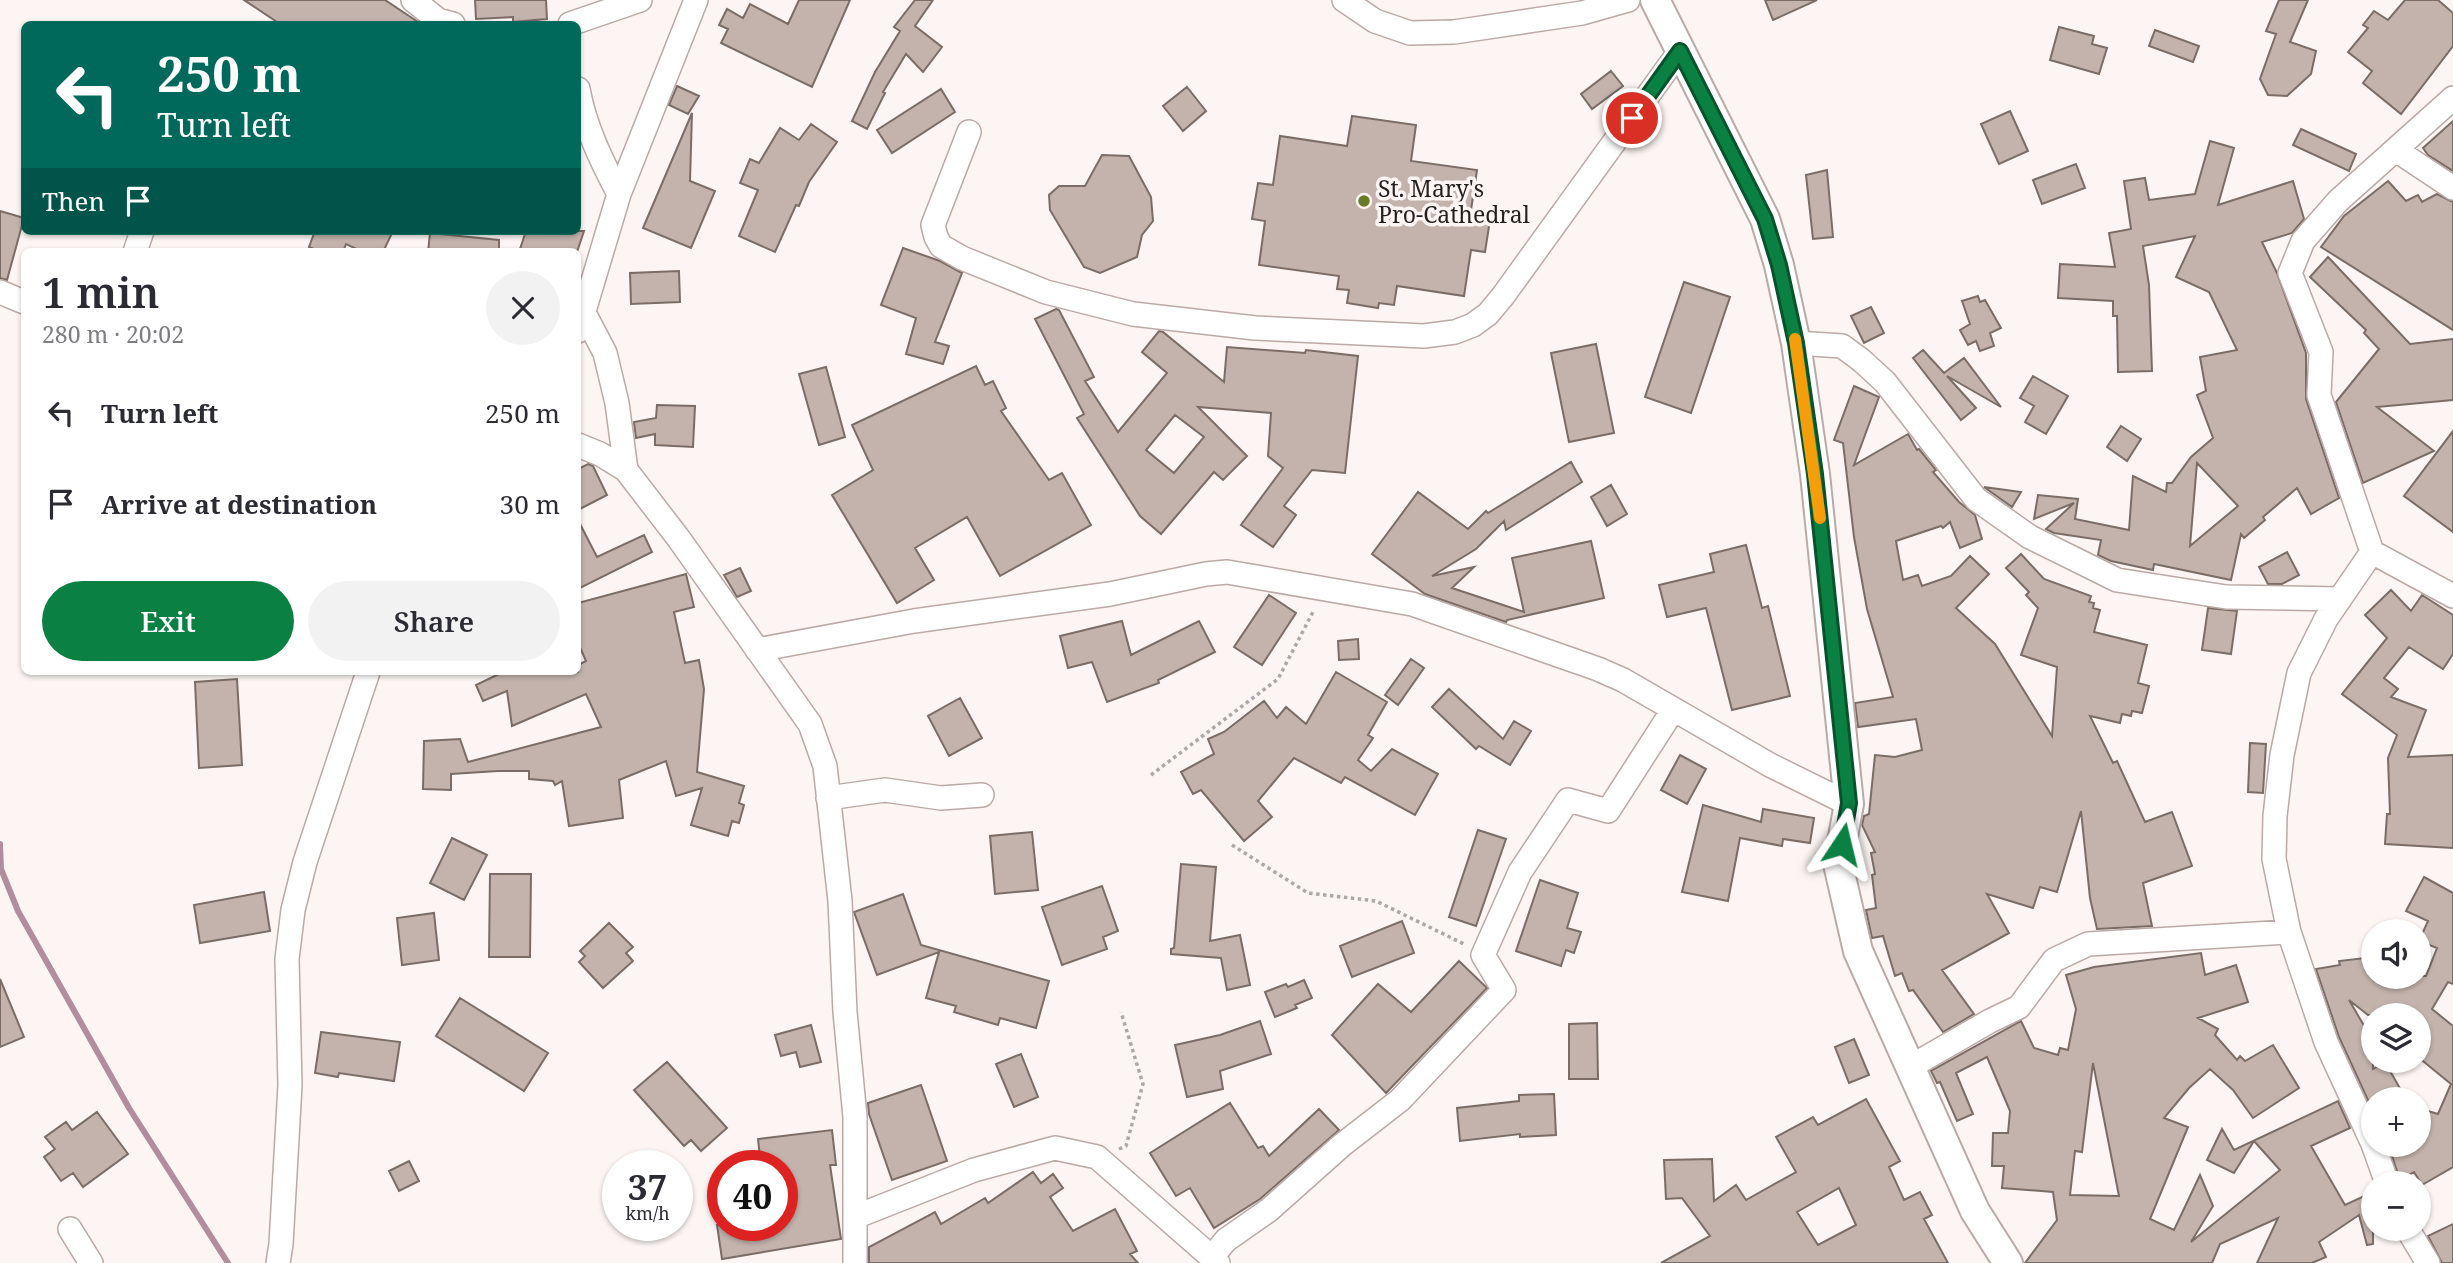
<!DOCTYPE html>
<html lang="en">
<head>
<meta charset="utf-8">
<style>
  :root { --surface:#fff; --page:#f2f2f3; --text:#2b2b33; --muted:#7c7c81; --accent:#0b8043 }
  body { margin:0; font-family:"Noto Serif",serif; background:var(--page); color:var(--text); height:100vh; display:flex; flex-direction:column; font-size:26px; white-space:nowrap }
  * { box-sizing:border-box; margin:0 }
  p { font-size:23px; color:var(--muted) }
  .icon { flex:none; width:38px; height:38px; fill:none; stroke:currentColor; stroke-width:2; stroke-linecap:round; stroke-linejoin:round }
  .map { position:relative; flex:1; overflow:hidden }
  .panel { position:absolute; left:21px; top:248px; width:560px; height:427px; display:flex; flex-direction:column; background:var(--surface); border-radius:10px; box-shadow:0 2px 5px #0004 }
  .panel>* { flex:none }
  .banner { position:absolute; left:21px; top:21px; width:560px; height:214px; border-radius:10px; box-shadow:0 2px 5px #0004; background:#00695c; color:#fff; overflow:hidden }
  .tools { position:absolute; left:2361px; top:919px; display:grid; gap:14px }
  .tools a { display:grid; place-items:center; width:70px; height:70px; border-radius:50%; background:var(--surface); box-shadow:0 2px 5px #0004; font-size:35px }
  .speed { position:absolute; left:602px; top:1150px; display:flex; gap:14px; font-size:35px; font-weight:700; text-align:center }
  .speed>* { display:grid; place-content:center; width:91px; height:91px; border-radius:50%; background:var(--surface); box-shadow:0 2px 5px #0004; line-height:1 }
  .speed small { font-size:18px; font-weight:400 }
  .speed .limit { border:10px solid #d22; background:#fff; color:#111 }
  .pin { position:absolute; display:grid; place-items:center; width:60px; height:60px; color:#fff; margin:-30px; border:4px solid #fff; border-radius:50%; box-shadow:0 2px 7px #0007 }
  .me { position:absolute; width:77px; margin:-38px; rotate:10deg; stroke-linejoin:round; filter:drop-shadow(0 0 5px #0008) }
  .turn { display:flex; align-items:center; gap:24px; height:147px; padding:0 21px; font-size:32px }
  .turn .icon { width:91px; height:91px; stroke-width:2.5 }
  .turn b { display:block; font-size:49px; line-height:60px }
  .then { display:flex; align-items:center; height:66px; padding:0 21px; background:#0003; gap:14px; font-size:26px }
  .round { display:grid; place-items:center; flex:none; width:74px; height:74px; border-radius:37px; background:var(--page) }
  .headline { display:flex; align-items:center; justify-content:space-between; height:119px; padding:0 21px }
  h1 { font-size:42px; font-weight:600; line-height:52px }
  .action { display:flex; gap:14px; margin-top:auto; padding:14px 21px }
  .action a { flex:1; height:80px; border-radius:42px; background:var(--accent); color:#fff; font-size:28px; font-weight:600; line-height:80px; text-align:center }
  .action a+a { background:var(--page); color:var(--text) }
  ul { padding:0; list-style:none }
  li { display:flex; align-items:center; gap:21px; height:91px; padding:0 21px }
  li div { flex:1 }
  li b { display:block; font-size:26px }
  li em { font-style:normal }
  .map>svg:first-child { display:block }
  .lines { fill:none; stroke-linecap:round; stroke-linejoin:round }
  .stream { stroke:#b18d9d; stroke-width:6 }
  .building { fill:#c3b3ac; stroke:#7b6c66; stroke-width:2; fill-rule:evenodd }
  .minor-casing { stroke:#bba9a6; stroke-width:26 }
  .tertiary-casing { stroke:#bba9a6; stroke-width:32 }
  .path { stroke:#aea7a5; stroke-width:3.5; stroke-dasharray:3.5 3.5; stroke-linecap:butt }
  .minor { stroke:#fff; stroke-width:23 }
  .tertiary { stroke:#fff; stroke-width:28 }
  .route-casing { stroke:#07532c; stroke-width:18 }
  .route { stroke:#0b8043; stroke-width:12 }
  .slow { stroke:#f59e0b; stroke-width:12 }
  .poi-dot { fill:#697b29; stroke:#fcf5f3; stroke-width:2.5 }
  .labels { text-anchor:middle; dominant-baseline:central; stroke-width:7; stroke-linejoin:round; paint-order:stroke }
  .poi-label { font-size:23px; fill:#251f1e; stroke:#fcf5f3; text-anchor:start }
</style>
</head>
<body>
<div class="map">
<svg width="2453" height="1263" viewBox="0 0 2453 1263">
  <rect width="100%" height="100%" fill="#fcf5f3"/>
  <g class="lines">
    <!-- stream -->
    <path class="stream" d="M0,844L1,869L18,911L129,1108L228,1263"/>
  </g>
  <!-- building -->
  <path class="building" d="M244,0H385L421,24H280Z
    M475,0H546L547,19L513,22V17L476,19Z
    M799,0H850L812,87L721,43L728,29L719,25L727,9L743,18L750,4L788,24Z
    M915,0H933L915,26L942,47L923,72L906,54L883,92L885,93L867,129L852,121L875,72L900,31L894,27Z
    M1765,0H1817L1773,20Z
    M2279,0H2308L2290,42L2316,51L2311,74L2287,96L2268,95L2260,79L2276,34L2266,31Z
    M2405,0H2438L2453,13V46L2401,114L2363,83L2372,71L2348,52L2368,28L2363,25L2374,11L2388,20Z
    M2059,27L2094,36L2092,44L2107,48L2099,74L2050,60Z
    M2155,30L2199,46L2193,62L2149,46Z
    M1611,71L1623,86L1592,109L1581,94Z
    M677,86L699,96L688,114L669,105Z
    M1187,87L1206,111L1183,131L1163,106Z
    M941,89L955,112L892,153L877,130Z
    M2010,111L2028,151L1999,164L1981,124Z
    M692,113L690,181L715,191L691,248L643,228Z
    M1352,116L1416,125L1411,161L1477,170L1470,217L1490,220L1485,252L1471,250L1464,296L1397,286L1394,305L1379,303L1378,308L1347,303L1349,290L1337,289L1339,276L1259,265L1265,221L1252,219L1258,183L1273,185L1280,136L1347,146Z
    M2453,121V171L2428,155L2423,148Z
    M811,124L837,142L809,182L799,206L796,205L775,252L739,236L758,190L740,183L750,159L759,163L780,128L799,140Z
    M2301,129L2356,154L2349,171L2293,145Z
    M2210,141L2234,148L2218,205L2293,181L2304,219L2292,233L2262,242L2277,273L2306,353V399L2339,498L2311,514L2297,488L2263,517L2265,520L2244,538L2241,534L2231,580L2154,564L2153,570L2111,561L2098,555L2101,540L2054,533L2046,529L2074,503L2034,519L2038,495L2078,499L2075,519L2129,530L2133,476L2166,492L2167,483H2172L2191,457L2213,438L2197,395L2206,391L2200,357L2237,350L2209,292L2176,277L2195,236L2143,246L2149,285L2152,371L2118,372L2117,316H2113V301L2058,298L2060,264L2115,267L2109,233L2131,229L2124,181L2145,178L2149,200L2195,194ZM2197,463L2238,506L2190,546Z
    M1102,155L1129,156L1151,197L1153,221L1142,235L1137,257L1100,273L1084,267L1050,210L1049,195L1059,186H1085Z
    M2076,164L2085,188L2042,204L2033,180Z
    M1827,170L1833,237L1813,239L1806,175Z
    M2388,181L2406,201L2418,195L2422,202L2437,194L2453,202V330L2321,247L2344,216Z
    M0,211L24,218L7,280L0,278Z
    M315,231H393L383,252H363L346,244L343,252H321L309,247Z
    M526,231H584L577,252H519Z
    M430,233L499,240V252H428Z
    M903,248L940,261L962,273L935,342L949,346L943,364L906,354L916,318L881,305Z
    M2328,257L2410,344L2453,339V400L2377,407L2434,451L2363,483L2336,402L2379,349L2364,333L2366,330L2310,277Z
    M679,271L680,302L631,304L630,273Z
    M1684,282L1730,297L1691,413L1645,397Z
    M1978,296L1980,302L1985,300L2001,328L1990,333L1994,346L1980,351L1976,341L1968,345L1960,330L1970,324L1962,301Z
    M1871,307L1884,333L1864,343L1851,316Z
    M1056,309L1059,310L1094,377L1085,381L1118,432L1167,373L1142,352L1159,331L1163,332L1224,382L1227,347L1305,353L1306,350L1358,356L1345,473L1312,470L1284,506L1296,515L1273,547L1241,525L1283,468L1268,456L1271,413L1198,407L1247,456L1223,480L1214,472L1161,534L1140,516L1077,418L1084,414L1035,319ZM1175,415L1204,437L1174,473L1146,450Z
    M1596,344L1614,433L1569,442L1551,353Z
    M1923,350L1944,373L1964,358L2001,407L1947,376L1976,408L1961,420L1913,358Z
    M976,366L985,385L993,381L1006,408L1001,411L1049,480L1062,473L1091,525L1000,576L967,517L915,548L934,580L897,603L832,495L873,470L852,425Z
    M826,367L845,437L819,445L799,374Z
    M2033,376L2068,396L2046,434L2025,422L2034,406L2020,398Z
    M1854,386L1879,397L1854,465L1908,434L1917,450L1919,449L1936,470L1933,472L1959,502L1975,515L1982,539L1960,548L1950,522L1943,528L1941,526L1896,541L1903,580L1918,575L1922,586L1951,576L1970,556L1989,574L1956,608L1995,644L2052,736L2057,667L2021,655L2038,608L2026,595L2029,592L2006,568L2021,554L2044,579L2091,596L2089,602L2094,603L2093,608L2100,610L2094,632L2147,645L2138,683L2149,686L2142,713L2132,711L2131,716L2122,714L2120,723L2090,716L2113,763L2117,761L2145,822L2172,812L2192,866L2143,883L2152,926L2097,929L2090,898L2081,811L2057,892L2040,887L2033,908L1987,894L2009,933L1942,970L1974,1014L1943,1032L1913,990L1909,991L1902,973L1895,976L1883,936L1872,938L1866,910L1876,908L1872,875L1875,874L1871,853L1875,852L1862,825L1864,816L1869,814L1875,755L1895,757L1922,750L1916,719L1858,727L1855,703L1893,697L1867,609L1854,537L1843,443L1834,440Z
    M657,405L695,406L693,447L655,445V434L636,438L634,422L656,418Z
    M2121,426L2141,439L2127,461L2107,447Z
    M2453,431V532L2404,496Z
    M1571,462L1582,482L1506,530L1504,521L1476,549L1432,576L1474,567L1452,588L1524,612L1512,558L1591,541L1604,598L1507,620L1506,622L1425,594L1372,554L1418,492L1468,529L1486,511L1488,513Z
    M588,464L593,466L607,495L578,510V469Z
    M1611,485L1627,514L1607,526L1591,497Z
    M1984,487L2021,492L2012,507Z
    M578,520L597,557L644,535L652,552L578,589Z
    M1746,545L1762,608L1768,606L1790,696L1732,710L1706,608L1667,617L1659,585L1714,572L1710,554Z
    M2287,552L2299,575L2282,584H2268L2259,567Z
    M740,568L751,591L737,597L724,575Z
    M686,574L694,607L674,612L685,663L699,660L704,689L697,772L744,786L739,803L744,805L739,823L732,821L728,836L691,825L702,788L676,796L666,761L619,780L623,818L569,826L562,781L555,785L553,781L529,779V771H498L451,774V790L423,789L424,741L460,739L468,762L601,727L586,694L512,726L507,691L483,701L476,685L501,673L578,672V665L586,661L578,643V603Z
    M2391,590L2411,611L2422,595L2453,615V654L2443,669L2409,647L2384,678L2398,689L2391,697L2426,710L2408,757L2453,755V848L2385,844L2387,814H2390L2388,758L2397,735L2342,694L2387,638L2365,615Z
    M1269,595L1296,613L1262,665L1234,647Z
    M2208,608L2237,611L2231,654L2202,650Z
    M1122,621L1131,655L1199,621L1215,652L1158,680L1159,683L1107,702L1092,662L1068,668L1060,636Z
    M1358,639L1359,659L1339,660L1338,641Z
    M1411,659L1424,668L1398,705L1385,695Z
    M1336,672L1387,702L1368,735L1373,738L1358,760L1371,771L1392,749L1438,774L1415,815L1345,777L1341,783L1294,758L1258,801L1272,817L1244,841L1201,790L1193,794L1181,772L1214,754L1208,739L1224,732L1264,701L1277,718L1286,707L1306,724Z
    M237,679L242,765L199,768L195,682Z
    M1449,689L1503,739L1514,721L1531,731L1510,765L1479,746L1476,749L1432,707Z
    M960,698L982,738L949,756L928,716Z
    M2250,743L2266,744L2263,793L2248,792Z
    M1680,755L1706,769L1687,804L1661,790Z
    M1703,805L1761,822L1763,809L1814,818L1810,843L1783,839L1782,846L1740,838L1728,901L1682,892Z
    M1478,830L1506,839L1476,926L1449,917Z
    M1032,832L1038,890L995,894L990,836Z
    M452,838L487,855L464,900L430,883Z
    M1181,864L1216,867L1210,941L1240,935L1250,985L1227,990L1221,958L1171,954V949L1174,948Z
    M490,874H531L530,957H489Z
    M2424,877L2453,893V984L2448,982L2432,1009L2453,1026V1167L2422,1185L2414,1172L2400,1180L2388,1144H2418V1108L2438,1114L2451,1084L2418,1057V1015H2368L2349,1000L2373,1041V1069L2385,1062L2406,1099H2373V1111L2339,1037L2316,969L2340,965L2339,961L2373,957V976H2426L2437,948L2419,941L2428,921L2406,911Z
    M1540,880L1578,893L1567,928L1581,932L1574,953L1566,950L1561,966L1516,951Z
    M1102,886L1118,931L1103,937L1107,949L1062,965L1042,907Z
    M264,892L270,931L200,943L194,905Z
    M903,894L921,945L1049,981L1036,1028L1000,1018L998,1025L954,1012L956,1006L926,998L939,952L877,975L854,912Z
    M434,913L439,960L402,965L397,918Z
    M1402,921L1414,953L1352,977L1340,946Z
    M609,923L633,947L626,953L633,961L603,988L579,962L585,956L580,951Z
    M2201,953L2205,975L2236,965L2248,1002L2198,1018L2218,1029L2215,1035L2237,1060L2240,1056L2245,1061L2273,1045L2299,1088L2253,1118L2233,1090L2210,1069L2189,1088L2164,1118L2188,1127L2150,1219L2174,1230L2200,1175L2213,1206L2191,1242L2280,1170L2254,1141L2234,1173L2207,1160L2222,1129L2234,1150L2338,1101L2350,1128L2311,1146L2345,1205L2373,1192V1244L2367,1245L2359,1215L2319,1242L2326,1257L2312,1263H2257L2278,1218L2220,1244L2212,1263H2025L2057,1220L2053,1192L2002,1188L2004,1166H1992L1993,1133H2008L2010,1111L1987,1057L1956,1073L1973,1114L1957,1121L1940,1082L1937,1083L1931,1071L2021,1021L2034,1048L2058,1055L2060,1048L2068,1050L2076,1009L2066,975L2094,967ZM2093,1063L2119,1196L2070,1195L2075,1151L2082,1152Z
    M1459,961L1487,988L1386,1093L1332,1035L1378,984L1411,1012Z
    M0,979L24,1037L0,1047Z
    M1304,980L1312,998L1295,1005L1297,1008L1275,1017L1265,992L1286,984L1288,987Z
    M460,998L548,1053L524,1091L436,1036Z
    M1260,1021L1271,1054L1220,1071L1223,1089L1187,1097L1175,1045L1220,1035Z
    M1597,1023L1598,1079H1569V1024Z
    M811,1025L821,1062L800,1067L796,1052L781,1056L775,1035Z
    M321,1032L400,1042L394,1081L339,1073L338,1077L315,1073Z
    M1854,1039L1869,1075L1849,1083L1835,1047Z
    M1021,1054L1038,1097L1014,1107L996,1064Z
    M667,1062L727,1128L701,1151L691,1140L684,1146L634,1090Z
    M921,1085L947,1161L892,1180L869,1114L868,1103Z
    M1554,1094L1556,1135L1520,1137V1134L1460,1141L1457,1108L1519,1101V1095Z
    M1866,1099L1900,1161L1889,1167L1904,1200L1920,1192L1932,1215L1924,1219L1948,1263H1661L1710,1236L1682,1198L1666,1199L1664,1160L1712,1159L1714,1201L1736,1185L1746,1200L1796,1172L1776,1137L1813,1117L1818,1125ZM1839,1188L1856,1225L1818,1245L1797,1212Z
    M1230,1103L1258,1148L1263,1146L1269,1156L1319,1109L1339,1130L1260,1199L1214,1228L1190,1188L1176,1196L1150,1153Z
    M97,1112L128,1154L83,1187L73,1173L61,1181L44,1157L55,1149L45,1137L66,1122L72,1130Z
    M832,1130L836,1165H830L841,1239L722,1259L717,1225H782V1166H761L758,1139Z
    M409,1161L419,1181L399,1191L389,1171Z
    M1033,1172L1041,1183L1053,1174L1063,1188L1050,1197L1073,1231L1115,1209L1137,1251L1130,1254L1138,1263H869V1247L935,1212L941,1224L985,1198L988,1203Z
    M2453,1224V1263H2442L2428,1236Z"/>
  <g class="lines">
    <!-- minor casing -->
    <g class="minor-casing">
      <path id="minor" d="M413,0L438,20L453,24
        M1344,0L1375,21L1410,33L1454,32L1582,13L1628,0
        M570,24L640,0
        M578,89C585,127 601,160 619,194
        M2453,98L2338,201L2303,241L2290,273L2321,352L2319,395L2372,552L2453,596
        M969,132L933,225L936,237L941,246L962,258L1046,292L1133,314L1255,328L1424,336L1455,332L1473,325L1488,314L1503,296L1680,51
        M2396,150L2453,188
        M135,252L142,231
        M0,292L24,302
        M583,311L605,353L617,403L626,470
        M578,331L619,194L696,0
        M1796,343L1842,346L1861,360L1885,382L1976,499L2030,537L2117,580L2226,597L2340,599
        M578,445L600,454L626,470L679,539L810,724L825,766L840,901L845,1012L855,1117V1263
        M2372,552L2326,619L2299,673L2282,755L2275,816L2274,859L2289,932L2326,1042L2373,1144
        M757,650L914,621L1110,594L1206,574L1227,572L1412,604L1598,669L1623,680L1770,765L1849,804
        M828,798L885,790L941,798L982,795
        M1910,1067L1990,1021L2019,1007L2054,960L2088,944L2289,932
        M2373,1144L2387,1183
        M855,1217L974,1170L1055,1148L1097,1157L1218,1263
        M2407,1228L2428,1263
        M70,1229L91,1263
        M1212,1257L1226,1240L1269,1210L1342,1145L1400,1100L1504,990L1483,955L1520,872L1568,800L1608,811L1673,710
        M278,1263L281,1244L290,1085L287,959L293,910L305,862L368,672"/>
    </g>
    <!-- tertiary casing -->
    <g class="tertiary-casing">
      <path id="tertiary" d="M1655,0L1765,219L1779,265L1796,343L1815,474L1849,804L1838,864L1858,951L1975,1211L2008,1263"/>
    </g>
    <!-- path -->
    <path class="path" d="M1151,775L1278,679L1314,610
      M1232,845L1308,893L1376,901L1466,945
      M1119,1149L1126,1146L1143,1084L1121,1012"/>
    <!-- minor -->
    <use href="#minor" class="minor"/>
    <!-- tertiary -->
    <use href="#tertiary" class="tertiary"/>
  </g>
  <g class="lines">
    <!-- route casing -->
    <g class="route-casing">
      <path id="route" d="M1632,118L1680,51L1765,219L1779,265L1796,343L1815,474L1849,803L1842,844"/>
    </g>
    <!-- route -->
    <use href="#route" class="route"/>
    <!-- slow -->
    <path class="slow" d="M1795,339L1820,518"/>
  </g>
  <!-- markers -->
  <circle class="poi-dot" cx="1364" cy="201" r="7"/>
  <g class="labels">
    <!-- poi labels -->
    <g class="poi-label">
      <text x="1378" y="188">St. Mary's<tspan x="1378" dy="26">Pro-Cathedral</tspan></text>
    </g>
  </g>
</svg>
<div class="tools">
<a><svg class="icon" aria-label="sound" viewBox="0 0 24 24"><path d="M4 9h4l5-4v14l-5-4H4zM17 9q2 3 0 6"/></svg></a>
<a><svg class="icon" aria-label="layers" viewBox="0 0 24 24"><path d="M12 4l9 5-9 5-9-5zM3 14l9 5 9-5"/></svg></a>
<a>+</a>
<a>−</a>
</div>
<div class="speed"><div>37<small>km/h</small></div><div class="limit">40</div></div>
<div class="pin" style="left:1632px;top:118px;background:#d93025"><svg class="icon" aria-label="arrive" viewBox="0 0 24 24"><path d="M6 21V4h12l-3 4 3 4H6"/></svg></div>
<svg class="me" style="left:1842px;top:844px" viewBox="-20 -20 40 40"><path d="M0-17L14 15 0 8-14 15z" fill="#0b8043" stroke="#fff" stroke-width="4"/></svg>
<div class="banner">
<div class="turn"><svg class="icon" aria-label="left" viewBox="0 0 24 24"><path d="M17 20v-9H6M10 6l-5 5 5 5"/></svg><div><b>250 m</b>Turn left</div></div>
<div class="then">Then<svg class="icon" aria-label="arrive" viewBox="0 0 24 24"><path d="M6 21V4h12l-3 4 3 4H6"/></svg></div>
</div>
<section class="panel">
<div class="headline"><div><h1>1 min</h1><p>280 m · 20:02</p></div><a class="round"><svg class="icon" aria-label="close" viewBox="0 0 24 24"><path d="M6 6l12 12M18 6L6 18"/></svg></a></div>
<ul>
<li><svg class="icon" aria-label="left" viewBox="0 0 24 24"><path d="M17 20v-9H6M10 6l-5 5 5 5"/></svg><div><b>Turn left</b></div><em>250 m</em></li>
<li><svg class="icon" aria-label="arrive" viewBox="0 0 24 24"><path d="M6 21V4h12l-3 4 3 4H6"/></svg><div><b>Arrive at destination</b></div><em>30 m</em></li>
</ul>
<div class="action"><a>Exit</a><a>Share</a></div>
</section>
</div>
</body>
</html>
